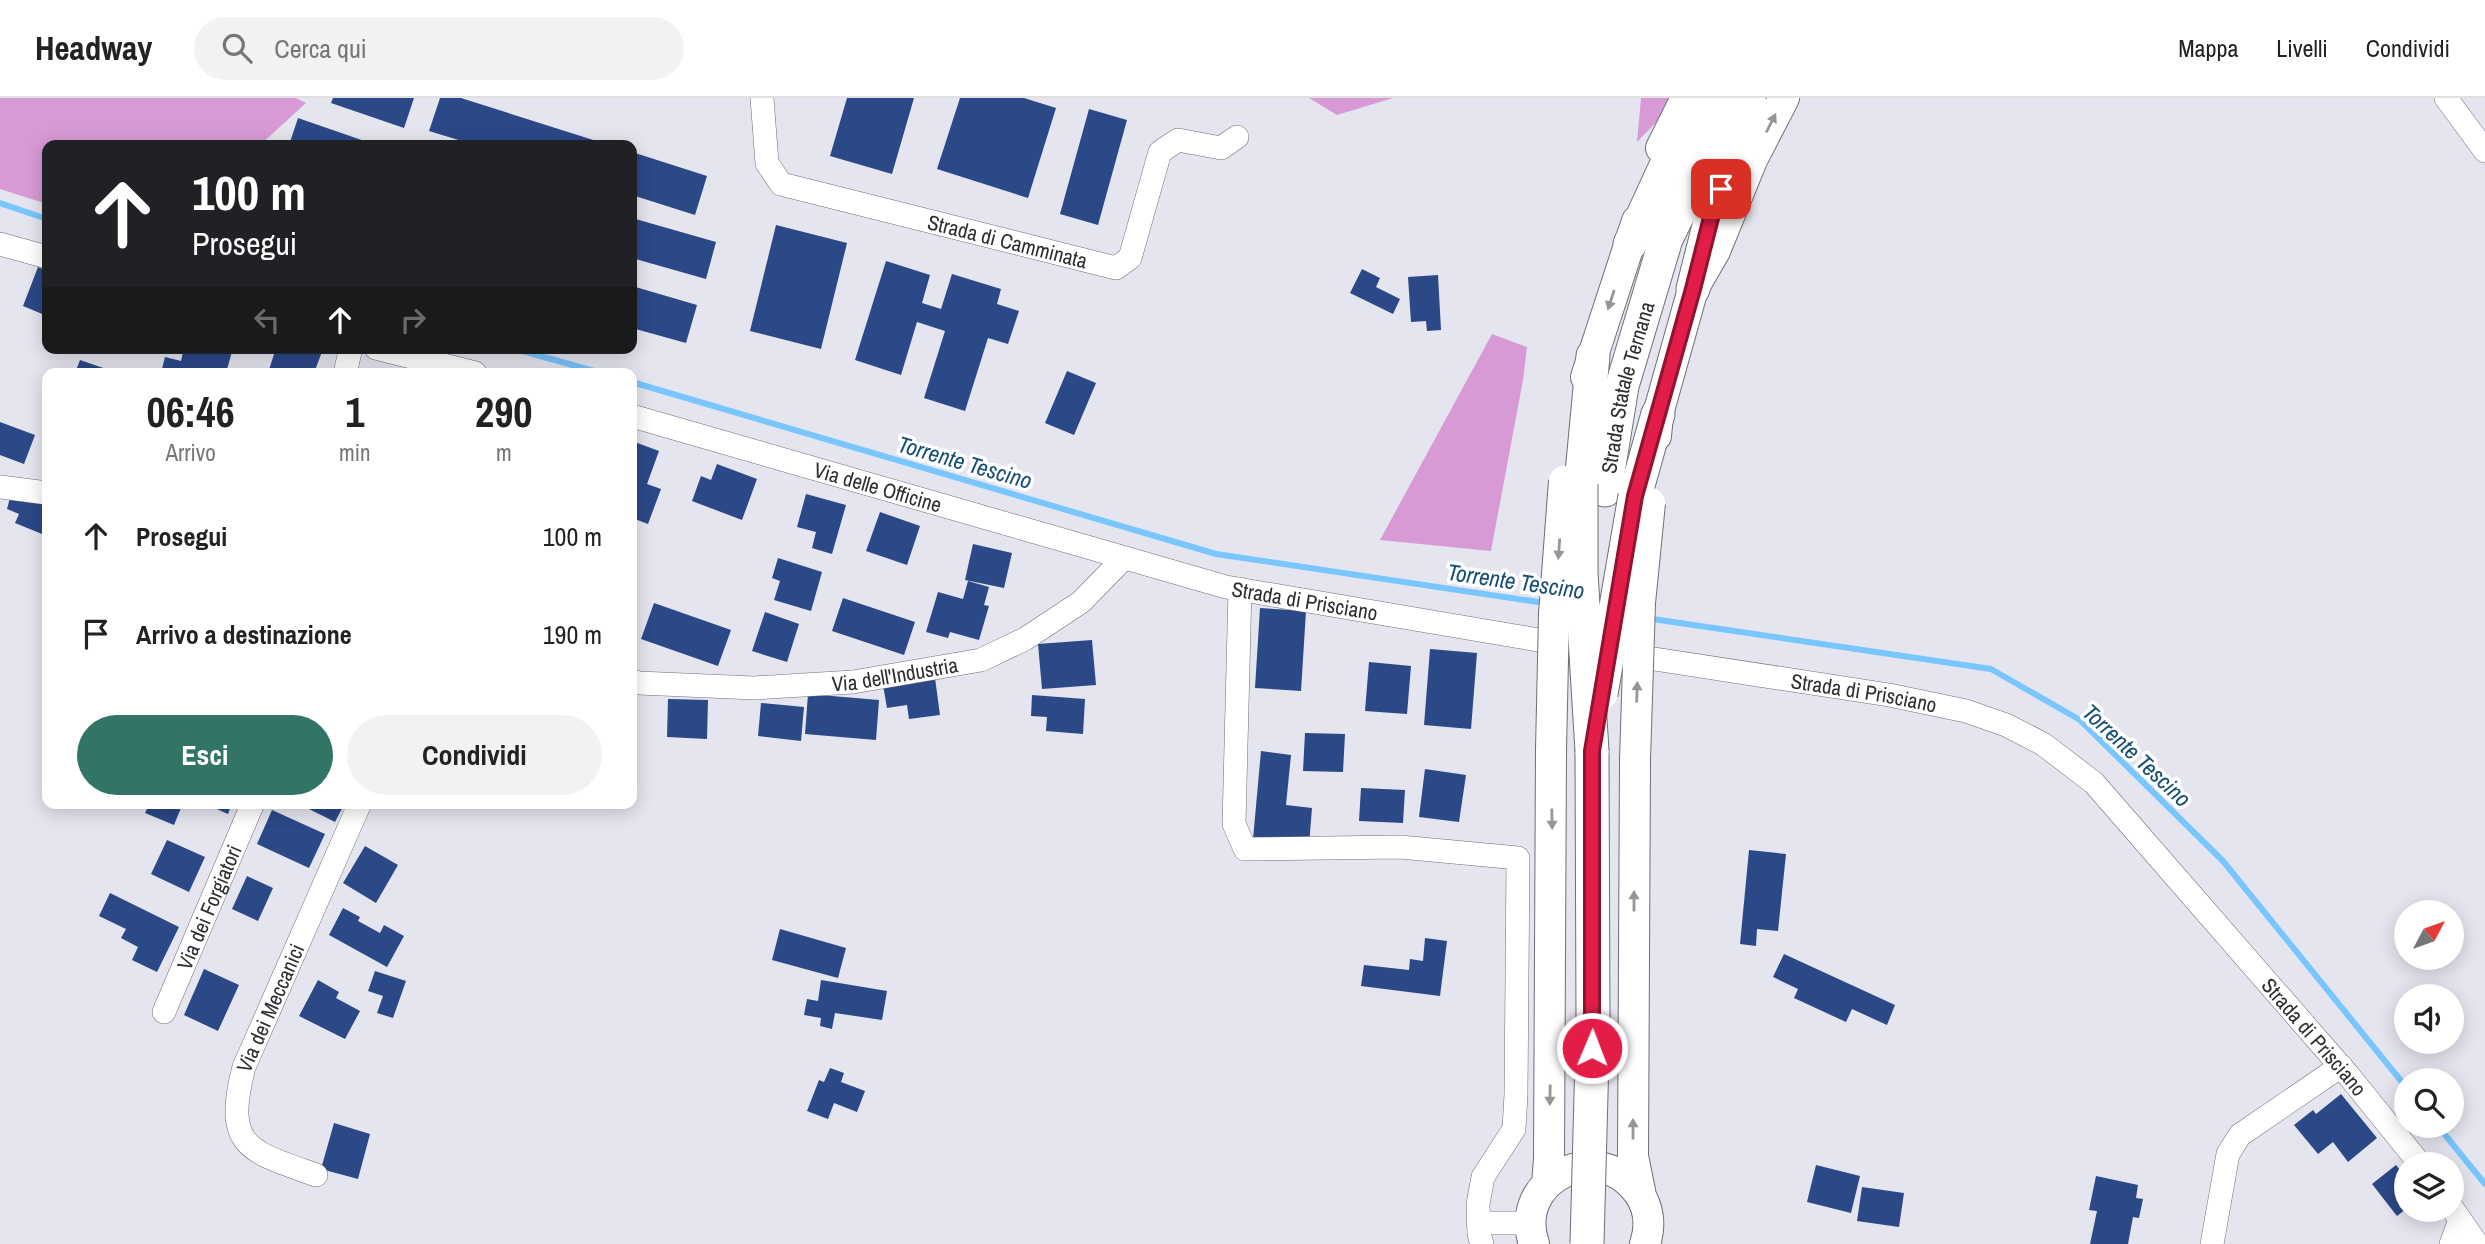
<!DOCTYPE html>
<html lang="it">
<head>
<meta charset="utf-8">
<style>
  :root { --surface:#fff; --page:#f2f2f2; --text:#222; --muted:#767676; --line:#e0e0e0; --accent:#327567 }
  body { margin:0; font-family:"Archivo Narrow",sans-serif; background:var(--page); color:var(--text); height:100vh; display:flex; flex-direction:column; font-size:26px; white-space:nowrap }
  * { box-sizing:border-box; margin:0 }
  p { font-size:23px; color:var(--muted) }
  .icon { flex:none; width:38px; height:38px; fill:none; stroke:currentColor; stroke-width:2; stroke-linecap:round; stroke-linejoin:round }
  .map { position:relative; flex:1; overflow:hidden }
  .panel { position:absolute; left:42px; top:270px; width:595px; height:441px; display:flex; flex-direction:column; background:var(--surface); border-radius:14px; box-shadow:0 4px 18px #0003 }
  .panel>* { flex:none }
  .guide { position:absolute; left:42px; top:42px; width:595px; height:214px; border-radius:14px; box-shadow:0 4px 18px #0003; background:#202124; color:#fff; overflow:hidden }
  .needle { width:46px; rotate:49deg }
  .buttons { position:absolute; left:2394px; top:802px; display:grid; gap:14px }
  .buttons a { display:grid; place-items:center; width:70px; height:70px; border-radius:50%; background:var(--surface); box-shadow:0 4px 18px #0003; font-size:35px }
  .pin { position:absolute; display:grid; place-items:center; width:60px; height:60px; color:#fff; margin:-30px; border-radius:14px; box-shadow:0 4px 10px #0006 }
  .me { position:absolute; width:77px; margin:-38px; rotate:1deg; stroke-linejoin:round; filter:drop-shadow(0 0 5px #0008) }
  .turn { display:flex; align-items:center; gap:24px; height:147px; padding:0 35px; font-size:32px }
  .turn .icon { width:91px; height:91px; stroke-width:2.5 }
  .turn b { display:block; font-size:49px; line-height:60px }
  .lanes { display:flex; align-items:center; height:66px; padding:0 35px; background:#0003; justify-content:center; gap:35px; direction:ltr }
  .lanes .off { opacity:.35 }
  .eta { display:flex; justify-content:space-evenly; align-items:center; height:119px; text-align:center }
  .eta b { font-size:42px; font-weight:800; line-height:49px }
  .primary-button { display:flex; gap:14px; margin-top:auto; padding:14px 35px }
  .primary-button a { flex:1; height:80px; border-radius:42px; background:var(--accent); color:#fff; font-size:28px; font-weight:800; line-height:80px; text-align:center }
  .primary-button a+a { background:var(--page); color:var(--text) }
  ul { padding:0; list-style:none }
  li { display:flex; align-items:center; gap:21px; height:98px; padding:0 35px }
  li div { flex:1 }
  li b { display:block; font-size:26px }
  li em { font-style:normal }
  header { display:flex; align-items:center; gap:42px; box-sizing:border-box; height:98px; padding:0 35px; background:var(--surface); border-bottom:2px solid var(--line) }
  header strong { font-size:33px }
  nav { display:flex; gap:38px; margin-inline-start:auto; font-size:24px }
  .search { width:490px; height:63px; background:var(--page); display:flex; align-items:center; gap:18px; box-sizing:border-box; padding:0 24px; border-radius:38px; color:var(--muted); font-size:26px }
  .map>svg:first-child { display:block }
  .green { fill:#d89ad4 }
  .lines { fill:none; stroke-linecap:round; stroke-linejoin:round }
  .stream { stroke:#79c5fd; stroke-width:6 }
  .building { fill:#2b4887 }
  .minor-casing { stroke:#6e6e76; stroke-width:24 }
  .major-casing { stroke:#6e6e76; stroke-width:32 }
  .highway-casing { stroke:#6e6e76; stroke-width:35 }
  .minor { stroke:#fff; stroke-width:23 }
  .major { stroke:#fff; stroke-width:30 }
  .highway { stroke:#fff; stroke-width:33 }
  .major-bridge-casing { stroke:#6e6e76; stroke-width:32; stroke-linecap:butt }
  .highway-bridge-casing { stroke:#6e6e76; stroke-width:35; stroke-linecap:butt }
  .major-bridge { stroke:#fff; stroke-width:30 }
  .highway-bridge { stroke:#fff; stroke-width:33 }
  .oneway { fill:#969698 }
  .route-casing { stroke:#92132f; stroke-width:18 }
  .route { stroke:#e11d48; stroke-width:12 }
  .labels { text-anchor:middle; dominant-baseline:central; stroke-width:7; stroke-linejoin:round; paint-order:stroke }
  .street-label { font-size:21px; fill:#2e2e32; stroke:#fff }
  .water-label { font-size:23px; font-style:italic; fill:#174f74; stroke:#fff }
</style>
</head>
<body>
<header>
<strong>Headway</strong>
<div class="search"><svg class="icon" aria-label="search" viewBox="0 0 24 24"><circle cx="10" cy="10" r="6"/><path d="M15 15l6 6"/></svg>Cerca qui</div>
<nav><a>Mappa</a><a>Livelli</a><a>Condividi</a></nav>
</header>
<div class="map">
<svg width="2485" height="1146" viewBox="0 0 2485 1146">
  <rect width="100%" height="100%" fill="#e4e5ee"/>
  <!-- green -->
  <path class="green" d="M0,0H296L306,5L260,47H47V106L0,91Z
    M1309,0H1393L1337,17Z
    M1641,0H1675L1673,7L1637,44Z
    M1492,236L1527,249L1523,282L1491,453L1380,442Z"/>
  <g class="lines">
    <!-- stream -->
    <path class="stream" d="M0,105L47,121
      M512,250L601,275
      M632,284L1216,456L1545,505
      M1646,520L1991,571L2080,622L2223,763L2406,989
      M2437,1027L2485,1086"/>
  </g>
  <!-- building -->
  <path class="building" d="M333,0H414L404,30L331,5Z
    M440,0H461L609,47H475L429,33Z
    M847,0H914L892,76L830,58Z
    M960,0H1024L1056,10L1028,100L937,71Z
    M1089,11L1127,22L1098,127L1060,116Z
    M298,20L376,47H289Z
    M632,54L707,78L695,117L632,97Z
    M632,120L716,144L706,181L632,160Z
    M776,127L847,145L821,251L750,233Z
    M886,163L930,177L922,205L941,211L952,176L1001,191L997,206L1019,213L1008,246L988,240L965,313L924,300L945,233L917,224L901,277L855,262Z
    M38,169L47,173V218L23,208Z
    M1362,171L1380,180L1376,189L1400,201L1393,216L1350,195Z
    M1438,177L1441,232L1427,233L1426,223L1411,224L1408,179Z
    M632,188L697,207L686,245L632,230Z
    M184,250H233L226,275H161L165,259L181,263Z
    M276,250H320L323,251L314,275H268Z
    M80,262L115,274V275H75Z
    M1067,273L1096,285L1074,337L1045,325Z
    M0,324L35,337L24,366L0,357Z
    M632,343L659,353L647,386L661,391L648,426L632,420Z
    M717,366L757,381L742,422L692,403L701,378L711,382Z
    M11,396L47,403V422L42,436L15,425L19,416L7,411Z
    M806,396L846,407L832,456L812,450L816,434L797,429Z
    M880,414L920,428L907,467L866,453Z
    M973,446L1012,455L1004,490L965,482Z
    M778,460L822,474L811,513L774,502L780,483L772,480Z
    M968,483L989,489L984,507L989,508L979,542L950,534L948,540L926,534L938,494L963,501Z
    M843,500L915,524L904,557L832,533Z
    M654,505L731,532L718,568L641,541Z
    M1260,510L1306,513L1301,593L1255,590Z
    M765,514L799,526L787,564L752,553Z
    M1092,542L1096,587L1042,591L1038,546Z
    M1430,551L1477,555L1471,631L1424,627Z
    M1369,564L1411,568L1407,616L1365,613Z
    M935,580L940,617L909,621L907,607L887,610L883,587Z
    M808,596L879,602L876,642L805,636Z
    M1032,597L1085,601L1083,636L1046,633L1047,619L1031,618Z
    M668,601L708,602L707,641L667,639Z
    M761,605L804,609L801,643L758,638Z
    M1305,635L1345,636L1343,674L1303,673Z
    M1261,653L1291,657L1286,707L1312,710L1309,747L1253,741Z
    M1425,671L1466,677L1459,724L1419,719Z
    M1361,690L1405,692L1403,725L1359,723Z
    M150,705H183L174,727L145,715Z
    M203,705H232L228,716Z
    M297,705H345L335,724Z
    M272,712L325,736L309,770L257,746Z
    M167,742L205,759L189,794L151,776Z
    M365,748L398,767L376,805L343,785Z
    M1749,752L1786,756L1778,833L1757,831L1756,848L1740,846Z
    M247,778L273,790L258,823L232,811Z
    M110,795L179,829L157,874L132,862L138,849L121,840L126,831L99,818Z
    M343,810L360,819L358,823L380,835L384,827L404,838L387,869L329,837Z
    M780,831L846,850L838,880L772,862Z
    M1425,840L1447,843L1440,898L1361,888L1364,867L1409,872L1410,861L1423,863Z
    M1784,856L1895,907L1887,927L1852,911L1846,924L1794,900L1798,891L1773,879Z
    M204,871L239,887L218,933L184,917Z
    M375,873L406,883L393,920L377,915L383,898L368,893Z
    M318,882L339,894L336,900L360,913L345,941L299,918Z
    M821,882L887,893L882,922L835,915L832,931L820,928L821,920L804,917L807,901L818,903Z
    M830,970L844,975L841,984L865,993L857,1014L834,1005L828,1021L807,1013L819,982L824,984Z
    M2341,996L2377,1040L2348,1064L2333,1044L2318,1056L2294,1027L2313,1012L2316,1016Z
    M334,1025L370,1036L358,1081L321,1071Z
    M1816,1067L1860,1078L1851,1115L1807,1104Z
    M2396,1067L2406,1080V1111L2397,1118L2372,1086Z
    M2096,1078L2138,1087L2136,1100L2143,1101L2139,1120L2133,1119L2128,1146H2090L2097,1113L2089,1112Z
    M1862,1089L1904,1095L1899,1129L1857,1123Z"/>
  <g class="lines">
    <!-- minor casing -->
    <g class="minor-casing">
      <g id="minor">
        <path id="s1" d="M762,0L767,65L781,86L1116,170L1130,160L1160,54L1178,42L1221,50L1237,39"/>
        <path d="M2446,0L2485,53"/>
        <path d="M0,146L47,159"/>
        <path d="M376,250L475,275"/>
        <path d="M345,275L351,250"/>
        <path id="s2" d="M632,318L1226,489L1568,547"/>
        <path d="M0,389L47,395"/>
        <path d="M1240,491L1234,726L1245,751L1400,749L1518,760L1516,996L1514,1031L1483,1079L1478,1106L1479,1136L1482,1146"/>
        <path id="s3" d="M1622,556L1889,597L1966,613L2006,627L2043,646L2094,685L2349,978L2420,1066"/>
        <path id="s4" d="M632,583L639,585L754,590L853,584L981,562L1025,541L1081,504L1123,461"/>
        <path id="s5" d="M164,914L253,705"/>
        <path id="s6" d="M316,1077C249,1053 223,1050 244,969L360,705"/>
        <path d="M2452,1110L2477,1146"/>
        <path d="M1478,1125H1530"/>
        <path d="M2212,1146L2228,1056L2240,1037L2341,968"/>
        <path d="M2451,1146L2460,1122"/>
      </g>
    </g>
    <!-- major casing -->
    <g class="major-casing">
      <path id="major" d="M1661,50L1686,0
        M1586,279L1637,123
        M1656,338L1658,316L1693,191L1715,153L1752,62L1784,0
        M1635,662L1633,1058L1641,1098
        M1547,1086L1549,1061L1551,652
        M1534,1146C1512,1081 1598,1039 1638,1094C1649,1109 1651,1128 1645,1146"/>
    </g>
    <!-- highway casing -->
    <g class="highway-casing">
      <g id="highway">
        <path d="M1630,146L1670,59L1708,0"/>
        <path d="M1693,191L1713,112L1753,11"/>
        <path d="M1581,386L1593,258"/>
        <path id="s7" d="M1605,392L1622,288L1666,141L1716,39L1741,0"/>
        <path d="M1635,398L1658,316"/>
        <path d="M1592,653L1593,922"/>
      </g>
    </g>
    <!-- minor -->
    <use href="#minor" class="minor"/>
    <!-- major -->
    <use href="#major" class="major"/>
    <!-- highway -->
    <use href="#highway" class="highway"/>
    <!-- major-bridge casing -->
    <g class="major-bridge-casing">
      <path id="major-bridge" d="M1551,652L1554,516L1564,383
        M1635,662L1640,505L1650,405"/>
    </g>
    <!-- highway-bridge casing -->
    <g class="highway-bridge-casing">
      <path id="highway-bridge" d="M1581,386V475L1592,653
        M1601,596L1635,398
        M1587,1146L1593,922"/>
    </g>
    <!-- major-bridge -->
    <use href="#major-bridge" class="major-bridge"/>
    <!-- highway-bridge -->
    <use href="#highway-bridge" class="highway-bridge"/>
  </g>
  <!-- one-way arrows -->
  <defs><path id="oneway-solid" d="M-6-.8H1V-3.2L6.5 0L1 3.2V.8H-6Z" transform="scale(1.75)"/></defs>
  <g class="oneway">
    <use href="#oneway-solid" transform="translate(1771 25) rotate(-63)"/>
    <use href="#oneway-solid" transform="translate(1611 202) rotate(108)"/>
    <use href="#oneway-solid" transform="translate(1559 451) rotate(94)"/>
    <use href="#oneway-solid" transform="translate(1637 594) rotate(-88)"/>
    <use href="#oneway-solid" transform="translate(1552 721) rotate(89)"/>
    <use href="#oneway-solid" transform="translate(1634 803) rotate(-90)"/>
    <use href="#oneway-solid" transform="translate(1550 997) rotate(91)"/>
    <use href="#oneway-solid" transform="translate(1633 1031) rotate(-90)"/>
  </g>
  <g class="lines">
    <!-- route casing -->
    <g class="route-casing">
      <path id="route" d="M1592,950V653L1635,398L1693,191L1713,112L1721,91"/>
    </g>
    <!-- route -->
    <use href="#route" class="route"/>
  </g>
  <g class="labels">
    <!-- street labels -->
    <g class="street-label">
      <text stroke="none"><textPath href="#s1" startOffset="324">Strada di Camminata</textPath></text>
      <text stroke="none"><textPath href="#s7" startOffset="105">Strada Statale Ternana</textPath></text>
      <text stroke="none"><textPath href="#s2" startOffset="256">Via delle Officine</textPath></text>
      <text stroke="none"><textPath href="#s2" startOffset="698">Strada di Prisciano</textPath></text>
      <text stroke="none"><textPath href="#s4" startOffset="264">Via dell'Industria</textPath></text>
      <text stroke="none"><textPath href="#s3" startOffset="245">Strada di Prisciano</textPath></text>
      <text stroke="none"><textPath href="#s5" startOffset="114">Via dei Forgiatori</textPath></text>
      <text stroke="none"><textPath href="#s6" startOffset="220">Via dei Meccanici</textPath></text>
      <text stroke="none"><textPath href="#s3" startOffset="833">Strada di Prisciano</textPath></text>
    </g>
    <!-- water labels -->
    <g class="water-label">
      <text transform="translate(965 364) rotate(16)">Torrente Tescino</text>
      <text transform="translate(1516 483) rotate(8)">Torrente Tescino</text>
      <text transform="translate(2137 657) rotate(43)">Torrente Tescino</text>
    </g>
  </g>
</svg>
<div class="buttons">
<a><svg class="needle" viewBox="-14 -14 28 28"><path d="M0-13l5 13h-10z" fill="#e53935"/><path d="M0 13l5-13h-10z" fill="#767676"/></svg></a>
<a><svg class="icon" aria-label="sound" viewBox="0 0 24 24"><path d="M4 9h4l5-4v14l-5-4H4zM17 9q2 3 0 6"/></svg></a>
<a><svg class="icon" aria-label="search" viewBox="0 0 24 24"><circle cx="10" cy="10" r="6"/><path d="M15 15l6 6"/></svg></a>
<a><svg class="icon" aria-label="layers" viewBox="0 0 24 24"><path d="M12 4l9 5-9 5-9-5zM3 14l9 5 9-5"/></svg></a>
</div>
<div class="pin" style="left:1721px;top:91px;background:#d93025"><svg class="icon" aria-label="arrive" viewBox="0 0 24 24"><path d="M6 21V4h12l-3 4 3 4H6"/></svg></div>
<svg class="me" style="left:1592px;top:950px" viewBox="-20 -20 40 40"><circle r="17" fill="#e11d48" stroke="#fff" stroke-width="3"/><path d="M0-11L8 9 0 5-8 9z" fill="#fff"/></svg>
<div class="guide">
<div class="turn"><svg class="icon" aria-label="ahead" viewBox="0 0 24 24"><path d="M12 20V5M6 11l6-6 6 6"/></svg><div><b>100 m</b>Prosegui</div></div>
<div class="lanes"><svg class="icon off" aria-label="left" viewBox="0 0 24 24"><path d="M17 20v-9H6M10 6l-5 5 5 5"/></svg><svg class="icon" aria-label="ahead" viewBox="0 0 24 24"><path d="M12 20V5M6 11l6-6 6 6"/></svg><svg class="icon off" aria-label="right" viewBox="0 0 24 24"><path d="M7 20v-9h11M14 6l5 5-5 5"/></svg></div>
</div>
<section class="panel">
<div class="eta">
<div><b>06:46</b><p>Arrivo</p></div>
<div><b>1</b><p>min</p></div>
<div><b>290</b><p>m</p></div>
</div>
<ul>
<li><svg class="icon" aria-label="ahead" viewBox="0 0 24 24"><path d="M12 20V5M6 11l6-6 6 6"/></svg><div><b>Prosegui</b></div><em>100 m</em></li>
<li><svg class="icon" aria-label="arrive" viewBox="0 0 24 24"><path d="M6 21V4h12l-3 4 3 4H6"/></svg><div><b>Arrivo a destinazione</b></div><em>190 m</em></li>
</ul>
<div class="primary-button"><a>Esci</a><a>Condividi</a></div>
</section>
</div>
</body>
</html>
